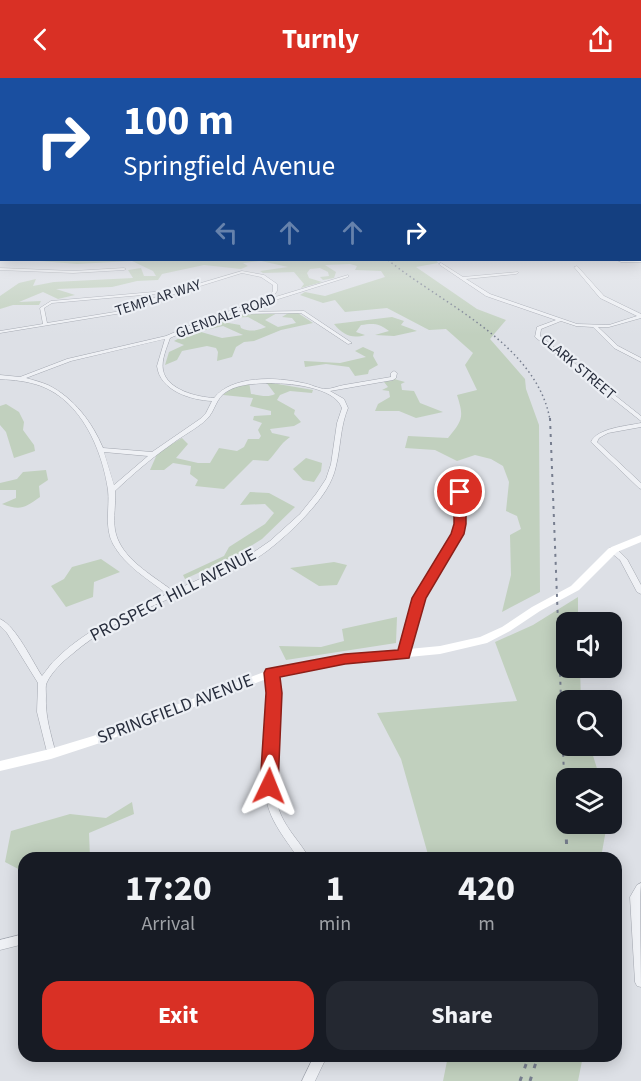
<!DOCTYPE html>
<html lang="en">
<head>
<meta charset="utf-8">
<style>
  :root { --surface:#171b24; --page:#242831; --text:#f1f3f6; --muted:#9ea1a6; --accent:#d93025 }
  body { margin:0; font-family:"Source Sans 3",sans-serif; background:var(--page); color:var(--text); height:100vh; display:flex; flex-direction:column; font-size:22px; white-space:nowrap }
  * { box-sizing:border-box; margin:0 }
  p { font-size:20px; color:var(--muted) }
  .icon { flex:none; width:33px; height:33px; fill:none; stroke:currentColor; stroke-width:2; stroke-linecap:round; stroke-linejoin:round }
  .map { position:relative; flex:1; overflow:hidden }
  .drawer { position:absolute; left:18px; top:774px; width:604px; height:210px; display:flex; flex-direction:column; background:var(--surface); border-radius:18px; box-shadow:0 3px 15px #0003 }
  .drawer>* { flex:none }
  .banner { position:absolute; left:0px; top:0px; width:642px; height:183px; box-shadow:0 3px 15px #0003; background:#1a4fa0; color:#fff; overflow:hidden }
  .buttons { position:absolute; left:556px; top:534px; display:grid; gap:12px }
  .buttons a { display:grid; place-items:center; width:66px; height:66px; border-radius:12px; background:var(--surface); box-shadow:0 3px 15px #0003; font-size:30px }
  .pin { position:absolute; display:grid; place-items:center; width:51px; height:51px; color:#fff; margin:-26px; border:3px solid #fff; border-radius:50%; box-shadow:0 2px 6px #0007 }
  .me { position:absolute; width:66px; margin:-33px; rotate:2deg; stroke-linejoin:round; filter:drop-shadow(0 0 4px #0008) }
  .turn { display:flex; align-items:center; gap:21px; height:126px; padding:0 24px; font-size:27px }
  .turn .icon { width:78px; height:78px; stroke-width:2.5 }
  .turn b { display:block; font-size:42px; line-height:51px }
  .lanes { display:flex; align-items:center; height:57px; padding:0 24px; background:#0003; justify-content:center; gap:30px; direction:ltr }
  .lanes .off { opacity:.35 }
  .eta { display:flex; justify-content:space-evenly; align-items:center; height:102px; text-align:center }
  .eta b { font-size:36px; font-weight:700; line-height:42px }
  .primary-button { display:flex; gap:12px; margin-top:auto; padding:12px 24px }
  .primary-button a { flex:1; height:69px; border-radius:18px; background:var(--accent); color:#fff; font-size:24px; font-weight:700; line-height:69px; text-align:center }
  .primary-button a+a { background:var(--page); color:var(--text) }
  header { display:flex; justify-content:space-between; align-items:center; height:78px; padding:0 24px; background:var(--accent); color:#fff; font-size:27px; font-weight:700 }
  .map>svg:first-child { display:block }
  .green { fill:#c1d0be }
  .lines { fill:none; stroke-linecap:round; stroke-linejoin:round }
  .street-casing { stroke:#a3a7b0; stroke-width:1 }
  .primary-casing { stroke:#9ca3b1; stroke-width:2 }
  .highway-casing { stroke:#858c9c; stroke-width:1 }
  .street { fill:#eff1f5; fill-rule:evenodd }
  .secondary { fill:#fff; fill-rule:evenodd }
  .primary { fill:#fff; fill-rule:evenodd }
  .highway { fill:#fff; fill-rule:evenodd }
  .rail-far2 { stroke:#777e8f; stroke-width:1.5; stroke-dasharray:1.5 3; stroke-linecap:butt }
  .rail-far1 { stroke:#777e8f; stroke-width:2; stroke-dasharray:3 5; stroke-linecap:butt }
  .rail { stroke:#777e8f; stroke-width:3; stroke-dasharray:4.5 9; stroke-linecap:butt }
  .route { fill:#d93025; stroke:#8d1f18; stroke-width:1.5 }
  .labels { text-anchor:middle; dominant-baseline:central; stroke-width:4.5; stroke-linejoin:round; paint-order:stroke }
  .far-street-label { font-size:15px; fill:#272d3c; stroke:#eceff4 }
  .street-label { font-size:18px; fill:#272d3c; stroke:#eceff4 }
</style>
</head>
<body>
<header><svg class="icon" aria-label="back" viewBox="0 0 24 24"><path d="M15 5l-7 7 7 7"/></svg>Turnly<svg class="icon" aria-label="share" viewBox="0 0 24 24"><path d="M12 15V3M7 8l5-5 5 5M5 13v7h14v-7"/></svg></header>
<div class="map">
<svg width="641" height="1003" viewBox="0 0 641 1003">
  <rect width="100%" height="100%" fill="#dde0e6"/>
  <!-- green -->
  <path class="green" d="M27,182L437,183L438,185L416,189L477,231L506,242L490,261L525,301L526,311L539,347L540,514L502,534L511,497L510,457L521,451L517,438L506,433L509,404L503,388L491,381L475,377L457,383L435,372L405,370L408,358L448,360C463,342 464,339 457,317L477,312L465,287L473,275L446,251L429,252L387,230L345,234L335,222L323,225L300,217L305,214L325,218L385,199L381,193L355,192L357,188L350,186L325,187L336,194L334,200L323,202L320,199L329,198L328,194L320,190L310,191L307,195L309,200L322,204L301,210L304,206L294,194L263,195L260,193L288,189L261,183L243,185L248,188L241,191L204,187L162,196L158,202L137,203L112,209L56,211L75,217L58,221L43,214L19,224L41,223L39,227H13L0,231V218L19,205L36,201L33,208L54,204L133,200L128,192L141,190L144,198H156L153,193L132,183L77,186Z
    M290,234L298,235L313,245L281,252L254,263L244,264L236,269L232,279L217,283L218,274L216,270L207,268L182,273L177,282L165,287L169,274L184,267L174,263L194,252L222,260L243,257L223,248L206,252L195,250L212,242L240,247L241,250C250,254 257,253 266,249L248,239L231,240L229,237L277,235L265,242L278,249L296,245L292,240L282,239Z
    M392,239L404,243L401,247L417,253L394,258L375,257L389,253C379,245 373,245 361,247L356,254L365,257C352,261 343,257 334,246Z
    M363,269L374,274L373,278L378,287L369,292L368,296L355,298L349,289L326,286L305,289L304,283L340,285L366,279L355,273Z
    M394,301L405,304L401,306L402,312L414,313L420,325L443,334L416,340L399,333H375L378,326L390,319L389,313L382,312L388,309L384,304Z
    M249,304L251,316C259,317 268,320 275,316L266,304L313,312L312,315L290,313L280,317L277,322L295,332L294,336L301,344L294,348L270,351L272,355L290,359C279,367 277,374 268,383L253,382L224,411L195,408L198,402L190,396L191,388L173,385L164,392H150L158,374L182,360L188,366L176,380L198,385H210L219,370L237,373L244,369L248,361H259L261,358L258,352L262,345L253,342L254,338L271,337V333L250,328L253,320L223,317L234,308Z
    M6,326L19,334L24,344L23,352L34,367L35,373L14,380L6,354L0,347V328Z
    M306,380L322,385L321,393L314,404L303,402L293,391Z
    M46,392L48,402L39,408L40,419C24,430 21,433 2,426L16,420V412H0V405L17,401L23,394Z
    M250,414L269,415L295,429L262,461L235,478L185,501L183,497L224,478L229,469L265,446L274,435L265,426L240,427Z
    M101,481L120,494L94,504L93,519L66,529L51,508L64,501L72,489Z
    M334,484L347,487L337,507L319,508L290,490Z
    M578,519V544H567V590H580L581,622H567V668H590L600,700H567V746H607L602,774L604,780H429L401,681L377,635L517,623L495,564L533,547Z
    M397,539L396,565L286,582L279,568L321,569L344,563L342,551Z
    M132,724L134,736L89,755L90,780H24V794L5,784L11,753L70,736L106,740Z
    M448,978H583L578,1003H443Z"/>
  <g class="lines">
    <!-- street casing -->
    <g class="street-casing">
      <path id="street" d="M0,144H2V146H0Z
        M441,185L463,199L518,194V195L516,196L466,201L490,216L577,246L609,247L637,238L600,220L574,189L577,188L604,218L641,236V240L609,249H598L618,268L641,280V284L614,270L593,249L576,248L561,243L541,251L540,258L641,338V343L535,259L537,249L556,242L486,218L440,187L439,186Z
        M0,190L73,193L124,190L126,191L124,192L73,195L0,192Z
        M242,193L264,197L277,206V213L272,220L348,197V199L237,234L304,233L352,265L348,266L301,235L234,236L232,235L214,241L170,260C167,269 161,282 163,292C167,312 197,319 214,320C232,297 277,299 303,305C310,306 319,311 326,311C331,311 338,308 344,307C360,304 375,302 391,299V295L394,293L397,295L396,300L393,302L330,313L344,321L348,330C340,349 341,368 336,388C331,412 312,431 296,448C284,459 271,471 257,480C196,515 125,530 71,577C62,584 52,594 47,604C45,608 46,613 46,618C45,639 51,656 56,676L54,678L51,679L48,678L37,634L38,605L7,555L0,548V541C16,548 32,583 42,598C47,592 51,585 57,580C88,550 128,533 167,516C148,501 125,488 113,466C104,449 110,429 108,412C102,371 81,323 41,308C27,303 14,302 0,301V297L20,299L67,281L166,258L210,239L266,222L273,213V207L261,199L242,195L168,218L122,235L0,255V253L43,246L40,230L51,223L165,213L167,214L165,215L52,225L44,230L47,245L121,233L164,216ZM165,261L157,288C160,313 191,322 212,323L206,335L200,341L152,374L103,370C92,344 74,320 48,307C41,304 33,302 26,300L71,283ZM267,305C287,305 334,308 342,330L337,345L331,386L326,401L316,416L300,436L270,463L251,476L227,489L173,513C152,497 120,480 115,452C113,439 116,426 115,413C132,397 149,382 169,368C180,359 198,350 207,341C215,333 216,320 226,314C238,306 253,306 267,305ZM104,374L148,378L114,407Z
        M641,345V349L608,355L599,360L597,364L641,405V411L639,410L591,364C597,350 627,348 641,345Z
        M460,395L463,397V446L461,456L423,520L408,576L407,578H401L400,576L415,520L453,456L457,446V397Z
        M610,470H616L627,481L641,507V516L637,514L620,482L610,474L609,472Z
        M272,592L275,593L276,595C277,607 277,620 276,632C274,666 267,705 281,737C288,753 301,765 309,780H298C289,766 278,753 271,737C255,698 269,638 268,595L269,593Z
        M641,805L640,820L641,909L637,908L635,904L630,819L637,807Z
        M24,856V866L0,872V862Z
        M314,978H327L315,1003H302Z"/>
    </g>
    <!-- primary casing -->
    <g class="primary-casing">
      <path id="primary" d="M640,157H641V161H640Z
        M0,159H2V163H0Z
        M0,175H2V179H0Z"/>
    </g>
    <!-- highway casing -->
    <g class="highway-casing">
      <path id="highway" d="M0,162H2V167H0Z
        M640,165H641V169H640Z
        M641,180V184H621L617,182Z"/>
    </g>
    <!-- street -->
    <use href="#street" class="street"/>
    <!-- secondary -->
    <path class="secondary" d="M0,121H2L0,124Z
      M641,457V464L617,474L579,512L540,533L510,553L487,565L440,576L345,585L274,598L103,664L51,681L0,693V683L50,671L93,658L272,591L345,577L440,568L480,559L502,549L532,529L571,508L609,470Z"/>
    <!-- primary -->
    <use href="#primary" class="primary"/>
    <!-- highway -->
    <use href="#highway" class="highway"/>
    <!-- rail-far2 -->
    <path class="rail-far2" d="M388,182C442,226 537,266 550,342"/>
    <!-- rail-far1 -->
    <path class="rail-far1" d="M550,340L565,723"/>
    <!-- rail -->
    <path class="rail" d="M565,721L567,780
      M520,1003L529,978
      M530,1003L538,978"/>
  </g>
  <!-- sky -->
  <linearGradient id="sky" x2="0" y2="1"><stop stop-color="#88b0da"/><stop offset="0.45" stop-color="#f0f1f4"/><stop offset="1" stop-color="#f0f1f4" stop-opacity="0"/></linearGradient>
  <rect width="641" height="257" fill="url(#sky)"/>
  <!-- route -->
  <path class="route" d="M460,410L466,414V446L464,456L426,520L409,580L345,586L280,599L282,615L278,708L275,713L269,715L263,713L260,708L266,615L264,595L266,591L345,576L398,572L412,520L451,456L454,446V414Z"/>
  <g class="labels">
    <!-- far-street labels -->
    <g class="far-street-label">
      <text transform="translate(158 220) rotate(-18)">TEMPLAR WAY</text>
      <text transform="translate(226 238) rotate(-20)">GLENDALE ROAD</text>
      <text transform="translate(578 289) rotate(40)">CLARK STREET</text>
    </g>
    <!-- street labels -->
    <g class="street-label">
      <text transform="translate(173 517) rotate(-27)">PROSPECT HILL AVENUE</text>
      <text transform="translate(175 631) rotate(-21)">SPRINGFIELD AVENUE</text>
    </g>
  </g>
</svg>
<div class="buttons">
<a><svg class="icon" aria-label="sound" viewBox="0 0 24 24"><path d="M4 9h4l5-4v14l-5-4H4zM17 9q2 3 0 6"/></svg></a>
<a><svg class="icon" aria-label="search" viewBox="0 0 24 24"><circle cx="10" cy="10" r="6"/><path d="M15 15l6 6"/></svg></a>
<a><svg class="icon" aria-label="layers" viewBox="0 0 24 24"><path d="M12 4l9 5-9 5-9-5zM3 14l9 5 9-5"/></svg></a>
</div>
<div class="pin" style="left:460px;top:414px;background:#d93025"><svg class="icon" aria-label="arrive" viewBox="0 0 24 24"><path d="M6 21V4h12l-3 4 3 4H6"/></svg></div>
<svg class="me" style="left:269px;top:708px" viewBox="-20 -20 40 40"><path d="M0-17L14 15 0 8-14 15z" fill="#d93025" stroke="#fff" stroke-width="4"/></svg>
<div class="banner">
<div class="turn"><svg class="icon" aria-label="right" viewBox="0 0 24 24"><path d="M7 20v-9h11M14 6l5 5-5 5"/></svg><div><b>100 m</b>Springfield Avenue</div></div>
<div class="lanes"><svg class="icon off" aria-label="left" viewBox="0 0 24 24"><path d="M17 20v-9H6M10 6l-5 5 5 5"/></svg><svg class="icon off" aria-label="ahead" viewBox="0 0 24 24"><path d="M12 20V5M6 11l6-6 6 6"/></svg><svg class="icon off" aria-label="ahead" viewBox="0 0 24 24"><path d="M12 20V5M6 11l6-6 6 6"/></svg><svg class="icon" aria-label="right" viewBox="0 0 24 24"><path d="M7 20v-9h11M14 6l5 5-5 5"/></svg></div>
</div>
<section class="drawer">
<div class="eta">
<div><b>17:20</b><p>Arrival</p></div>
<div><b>1</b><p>min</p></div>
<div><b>420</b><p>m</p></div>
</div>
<div class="primary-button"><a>Exit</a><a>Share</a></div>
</section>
</div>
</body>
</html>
